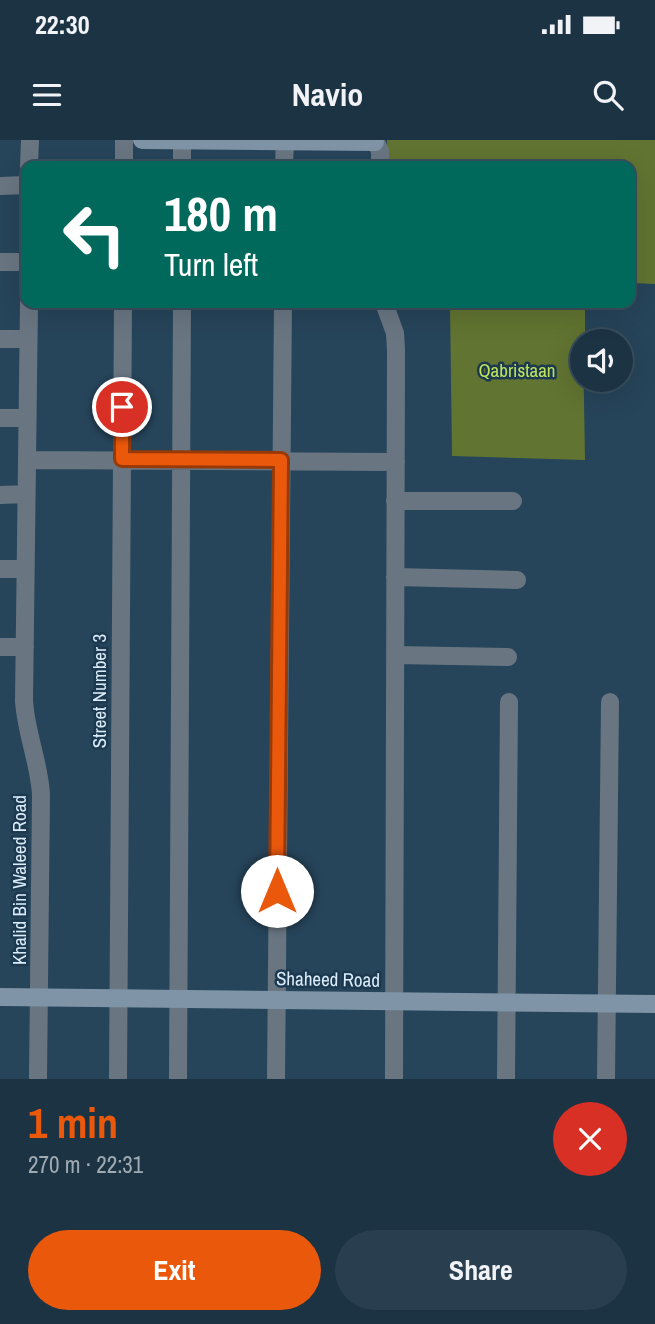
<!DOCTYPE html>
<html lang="en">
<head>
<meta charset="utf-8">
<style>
  :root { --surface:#1c3344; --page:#293f4f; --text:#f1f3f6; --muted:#a0aab2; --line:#3a4e5d; --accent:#ea580c }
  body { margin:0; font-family:"Archivo Narrow",sans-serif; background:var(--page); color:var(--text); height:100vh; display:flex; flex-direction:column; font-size:26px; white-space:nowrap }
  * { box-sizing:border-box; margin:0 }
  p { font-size:23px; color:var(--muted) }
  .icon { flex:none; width:38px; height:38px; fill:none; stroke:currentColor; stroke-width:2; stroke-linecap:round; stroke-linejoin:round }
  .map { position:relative; height:939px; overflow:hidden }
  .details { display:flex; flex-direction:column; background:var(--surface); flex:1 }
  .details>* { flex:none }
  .hud { position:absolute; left:21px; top:21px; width:614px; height:147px; border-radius:14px; box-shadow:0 7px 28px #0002,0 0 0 2px var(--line); background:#00695c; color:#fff; overflow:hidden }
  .buttons { position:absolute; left:570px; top:189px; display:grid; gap:14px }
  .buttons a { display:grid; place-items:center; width:63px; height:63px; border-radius:50%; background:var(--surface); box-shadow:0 7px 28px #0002,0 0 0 2px var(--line); font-size:35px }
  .pin { position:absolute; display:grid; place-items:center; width:60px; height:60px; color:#fff; margin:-30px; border:4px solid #fff; border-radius:50%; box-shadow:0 2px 7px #0007 }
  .me { position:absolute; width:77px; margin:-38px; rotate:0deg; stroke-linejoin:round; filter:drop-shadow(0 0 5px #0008) }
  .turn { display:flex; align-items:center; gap:24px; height:147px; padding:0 28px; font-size:32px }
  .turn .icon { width:91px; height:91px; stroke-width:2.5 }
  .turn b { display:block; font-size:49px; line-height:60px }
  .round { display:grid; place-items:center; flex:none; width:74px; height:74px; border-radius:37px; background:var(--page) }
  .summary { display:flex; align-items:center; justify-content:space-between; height:119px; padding:0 28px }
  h1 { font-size:42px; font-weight:700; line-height:52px; color:var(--accent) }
  .primary-button { display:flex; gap:14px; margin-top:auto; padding:14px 28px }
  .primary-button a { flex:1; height:80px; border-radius:42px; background:var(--accent); color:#fff; font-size:28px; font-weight:700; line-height:80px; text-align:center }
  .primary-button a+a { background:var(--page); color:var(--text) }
  .status { display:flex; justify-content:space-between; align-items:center; height:49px; padding:0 35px; background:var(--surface); direction:ltr }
  .status svg { height:19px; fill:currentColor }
  header { display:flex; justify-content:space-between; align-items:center; height:91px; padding:0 28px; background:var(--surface); font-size:32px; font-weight:700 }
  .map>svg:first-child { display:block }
  .green { fill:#617431 }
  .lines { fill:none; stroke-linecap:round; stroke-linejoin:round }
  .street { stroke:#697682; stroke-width:18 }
  .secondary { stroke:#7f94a6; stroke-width:18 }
  .route-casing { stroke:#983908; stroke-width:18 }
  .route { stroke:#ea580c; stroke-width:12 }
  .labels { text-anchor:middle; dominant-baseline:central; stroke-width:5; stroke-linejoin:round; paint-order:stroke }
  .park-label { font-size:19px; fill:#bde45b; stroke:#1c394f }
  .street-label { font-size:19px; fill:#daebf9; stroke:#1c394f }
</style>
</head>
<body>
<div class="status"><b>22:30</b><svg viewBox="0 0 49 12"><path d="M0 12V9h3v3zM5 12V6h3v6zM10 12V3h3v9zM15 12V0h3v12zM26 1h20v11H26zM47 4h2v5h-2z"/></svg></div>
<header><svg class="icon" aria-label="menu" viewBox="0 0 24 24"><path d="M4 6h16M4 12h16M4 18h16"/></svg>Navio<svg class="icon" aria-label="search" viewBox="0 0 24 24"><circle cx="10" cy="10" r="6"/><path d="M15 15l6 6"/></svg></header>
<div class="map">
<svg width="655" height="939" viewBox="0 0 655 939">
  <rect width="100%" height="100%" fill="#26445a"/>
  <!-- green -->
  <path class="green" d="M387,0H655V144L630,143V26H387Z
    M441,163H585V201H583L585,320L452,316L450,164Z"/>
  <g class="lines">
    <!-- street -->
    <path class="street" d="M375,0L380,11V26
      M29,26L30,0
      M124,26V0
      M182,26V0
      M284,26L285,0
      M0,46L26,45
      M0,122H26
      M29,163L24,561C26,593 39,622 41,654L38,939
      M384,163L395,193L396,210L394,939
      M0,199H28
      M0,278H27
      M27,320L396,322
      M0,355L26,354
      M395,361H513
      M0,429H25
      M395,437L517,440
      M0,507H25
      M395,515L508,517
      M118,939L123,163
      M178,939L182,163
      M276,939L283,163
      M506,939L509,562
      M606,939L610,562"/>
    <!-- secondary -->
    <path class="secondary" d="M142,0L375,2
      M0,857L655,864"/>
  </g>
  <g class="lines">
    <!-- route casing -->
    <g class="route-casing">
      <path id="route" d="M122,267V319L281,320L277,751"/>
    </g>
    <!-- route -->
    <use href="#route" class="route"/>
  </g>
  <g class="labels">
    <!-- park labels -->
    <g class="park-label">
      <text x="517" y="230">Qabristaan</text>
    </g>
    <!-- street labels -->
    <g class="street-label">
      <text transform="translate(99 551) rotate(-90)">Street Number 3</text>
      <text transform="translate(19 740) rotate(-90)">Khalid Bin Waleed Road</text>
      <text transform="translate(328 839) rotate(1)">Shaheed Road</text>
    </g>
  </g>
</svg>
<div class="buttons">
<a><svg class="icon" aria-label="sound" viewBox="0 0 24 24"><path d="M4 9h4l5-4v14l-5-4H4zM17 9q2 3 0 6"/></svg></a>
</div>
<div class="pin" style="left:122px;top:267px;background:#d93025"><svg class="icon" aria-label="arrive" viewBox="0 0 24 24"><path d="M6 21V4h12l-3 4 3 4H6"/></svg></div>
<svg class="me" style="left:277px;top:751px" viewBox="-20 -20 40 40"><circle r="19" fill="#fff"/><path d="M0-13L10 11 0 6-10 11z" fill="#ea580c"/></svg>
<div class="hud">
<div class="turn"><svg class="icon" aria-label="left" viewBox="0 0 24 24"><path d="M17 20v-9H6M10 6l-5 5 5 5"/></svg><div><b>180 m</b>Turn left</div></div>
</div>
</div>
<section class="details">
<div class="summary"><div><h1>1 min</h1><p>270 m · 22:31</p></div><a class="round" style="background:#d93025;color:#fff"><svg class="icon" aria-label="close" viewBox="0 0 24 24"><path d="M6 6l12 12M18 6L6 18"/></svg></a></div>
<div class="primary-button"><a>Exit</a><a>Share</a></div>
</section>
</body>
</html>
